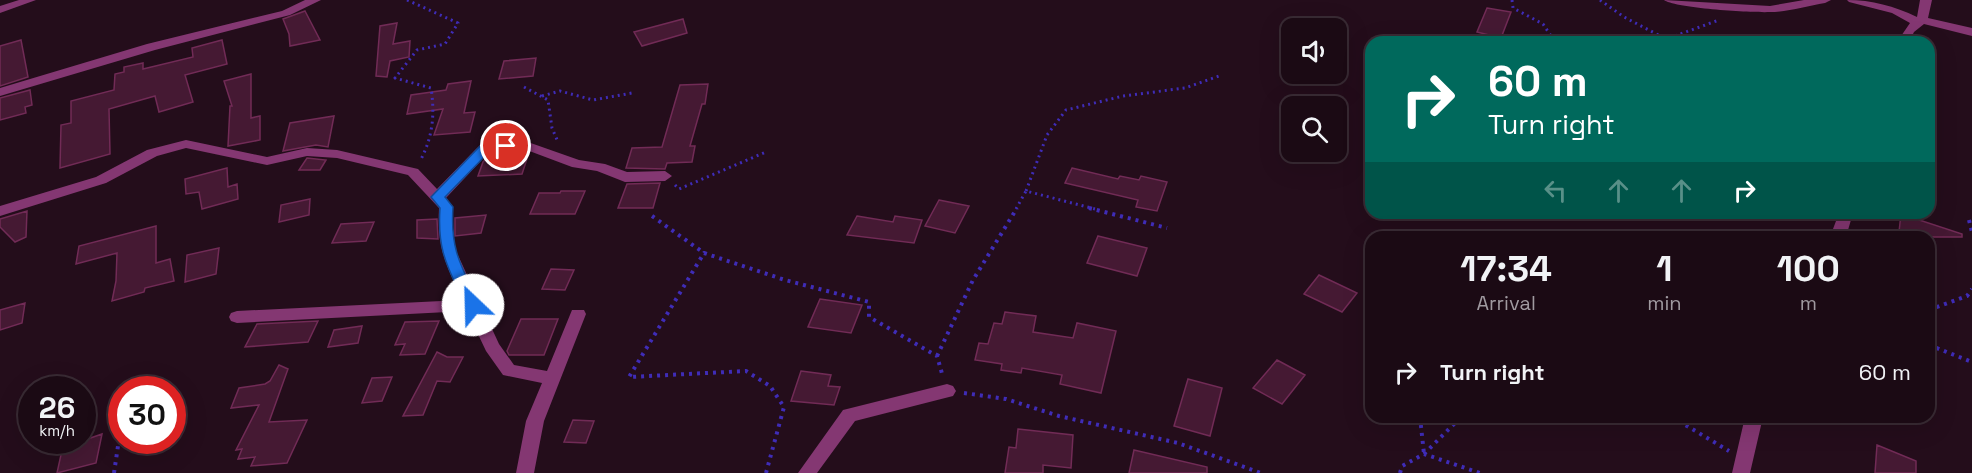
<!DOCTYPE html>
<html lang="en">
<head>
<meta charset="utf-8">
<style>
  :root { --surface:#1b0a14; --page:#281822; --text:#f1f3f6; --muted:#a09aa0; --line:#392b34 }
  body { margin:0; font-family:"Space Grotesk",sans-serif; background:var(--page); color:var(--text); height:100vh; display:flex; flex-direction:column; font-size:22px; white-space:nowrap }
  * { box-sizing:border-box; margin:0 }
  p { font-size:20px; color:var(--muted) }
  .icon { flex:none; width:33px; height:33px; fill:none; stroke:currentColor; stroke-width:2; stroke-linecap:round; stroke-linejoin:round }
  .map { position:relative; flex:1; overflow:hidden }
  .details { position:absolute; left:1365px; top:231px; width:570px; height:192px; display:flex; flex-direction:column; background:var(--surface); border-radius:18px; box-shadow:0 6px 24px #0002,0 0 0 2px var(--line) }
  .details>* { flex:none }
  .top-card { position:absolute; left:1365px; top:36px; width:570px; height:183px; border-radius:18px; box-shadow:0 6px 24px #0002,0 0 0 2px var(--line); background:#00695c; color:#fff; overflow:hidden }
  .fabs { position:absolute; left:1281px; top:18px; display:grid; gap:12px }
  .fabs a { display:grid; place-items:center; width:66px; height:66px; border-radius:12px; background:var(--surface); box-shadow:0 6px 24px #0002,0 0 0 2px var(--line); font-size:30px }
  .speed { position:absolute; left:18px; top:376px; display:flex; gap:12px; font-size:30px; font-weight:700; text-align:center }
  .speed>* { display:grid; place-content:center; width:78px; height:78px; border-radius:50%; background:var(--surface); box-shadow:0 6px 24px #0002,0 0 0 2px var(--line); line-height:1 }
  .speed small { font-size:15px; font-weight:400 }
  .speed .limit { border:9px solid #d22; background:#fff; color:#111 }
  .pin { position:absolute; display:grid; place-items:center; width:51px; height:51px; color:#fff; margin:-26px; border:3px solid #fff; border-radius:50%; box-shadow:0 2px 6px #0007 }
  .me { position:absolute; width:66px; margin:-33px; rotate:336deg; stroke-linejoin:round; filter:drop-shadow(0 0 4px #0008) }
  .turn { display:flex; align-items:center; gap:21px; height:126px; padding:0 24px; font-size:27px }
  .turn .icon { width:78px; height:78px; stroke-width:2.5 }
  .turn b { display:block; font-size:42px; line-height:51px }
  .lanes { display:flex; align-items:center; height:57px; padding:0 24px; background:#0003; justify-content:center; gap:30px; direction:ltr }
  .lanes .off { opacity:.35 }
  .eta { display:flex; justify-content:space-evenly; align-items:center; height:102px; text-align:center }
  .eta b { font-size:36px; font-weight:600; line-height:42px }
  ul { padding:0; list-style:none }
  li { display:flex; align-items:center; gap:18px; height:78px; padding:0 24px }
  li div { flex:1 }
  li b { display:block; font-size:22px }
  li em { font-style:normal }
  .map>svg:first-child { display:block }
  .building { fill:#451933; stroke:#712b56; stroke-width:1.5 }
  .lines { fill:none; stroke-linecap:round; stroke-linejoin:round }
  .path-far1 { stroke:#3f2cb7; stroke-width:3; stroke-dasharray:2 4; stroke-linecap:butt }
  .path { stroke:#3f2cb7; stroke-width:4; stroke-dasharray:3 5; stroke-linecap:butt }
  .minor { fill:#843772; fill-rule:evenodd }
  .route { fill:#1a73e8; stroke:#114b97; stroke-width:1.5 }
</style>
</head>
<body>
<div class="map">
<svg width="1972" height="473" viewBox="0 0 1972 473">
  <rect width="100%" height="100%" fill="#240d1b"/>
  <!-- building -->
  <path class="building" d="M1487,8L1511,12L1501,38L1477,32Z
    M305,11L320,40L290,46L289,34L283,19Z
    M683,19L687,33L642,46L634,32Z
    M397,23L393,44L410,41L409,57L390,61L387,77L376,76L380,26Z
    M21,40L28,77L0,86V46Z
    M222,40L227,64L185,75L193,102L159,112L155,96L109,109L110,154L60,168L61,125L71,123V101L114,90L115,74L124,72V67L143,63V69L193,57L192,48Z
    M536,58L533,76L499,79L504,61Z
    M251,74V118L260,116V140L228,146L230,106H232L224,81Z
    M471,81L464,113L475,112L470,132L434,135L443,109L407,114L411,95L446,90L448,84Z
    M708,84L705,104H702L690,146H695L692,162L667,163L665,169L626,168L632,148L662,147L680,85Z
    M30,90L32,105L25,107L26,113L0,120V98Z
    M334,116L328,147L316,145L283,151L290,123Z
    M524,151L529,153L522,174L478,176L483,162L491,153Z
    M307,158L326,160L320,170H299Z
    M227,168L228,187L237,184L238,199L202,209L199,192L186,194L185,179Z
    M1072,168L1118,179L1120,176L1139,180L1141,176L1167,182L1157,211L1136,207L1138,200L1065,183Z
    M660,183L653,208H618L627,184Z
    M561,191H585L575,214H530L539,193H560Z
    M310,199L309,215L279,222L281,205Z
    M939,200L969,206L955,233L925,226Z
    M27,211L26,237L15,242L0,227V219Z
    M1901,214L1962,234V237H1915L1899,232Z
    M486,215L481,233L455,236V218Z
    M857,216L893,222L895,216L922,220L914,243L847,235Z
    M437,219L438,239L417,238V220Z
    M374,222L366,241L332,243L341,224Z
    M156,226V263L170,259L174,281L145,288L144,292L112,301L116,281L117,253L76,264L79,246Z
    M1098,236L1147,248L1137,276L1087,263Z
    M219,248L216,274L185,282L187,255Z
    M551,269L574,270L565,290L542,289Z
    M1319,275L1357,293L1342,312L1304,294Z
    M820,299L862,305L851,333L808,327Z
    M25,303L22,323L0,330V310Z
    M1005,312L1036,316L1033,332L1073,338L1077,323L1116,331L1101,393L1060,384L1062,375L1022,368L1021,373L1001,370L1002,364L975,360L979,343L988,344L994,323L1002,324Z
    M521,319H558L544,355H509L507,351Z
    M318,321L308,342L245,347L257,324Z
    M439,321L425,354L400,355L405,344L395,345L405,322Z
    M362,326L358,343L328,347L334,330Z
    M437,352L447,357H463L450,382L437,381L423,415L403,416Z
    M1277,360L1305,375L1282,404L1253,388Z
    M279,365L288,369L269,422L307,420L287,463L251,466L255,457L238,459L242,449L236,450L259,405L231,408L239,388L265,384L270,381Z
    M801,371L831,375L828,386L840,387L834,405L791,401Z
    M392,377L382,401L362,403L372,378Z
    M1188,379L1222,388L1210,436L1174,426Z
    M573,420L594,421L586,443L564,442Z
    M1018,429L1073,435L1071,468L1043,465V473H1005L1009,447L1016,448Z
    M102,434L96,463L57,473L64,441H82Z
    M1877,445L1916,461V473H1875Z
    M1134,450L1207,467V473H1129Z"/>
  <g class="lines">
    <!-- path-far1 -->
    <path class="path-far1" d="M407,0L458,23L445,44L417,50L395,78L431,88C435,114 433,137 420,161
      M1512,0L1513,8L1543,24L1555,42
      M1600,0L1624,17L1666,39
      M1658,42L1719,20
      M524,87L548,100L552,128L558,142
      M542,96L560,91L593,100L632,93
      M675,185L679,189L766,152
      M1026,191L1047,135L1066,110L1123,96L1185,88L1219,76
      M1016,209L1026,191L1095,209"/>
    <!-- path -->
    <path class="path" d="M1089,208L1167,228
      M652,216L704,253
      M1969,220L1972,232
      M1929,310L1967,296L1972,289
      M1929,345L1972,362
      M937,356L973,280L1017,208
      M964,393L1006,399L1059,416L1178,443L1261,473
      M1420,417L1424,454
      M1672,417L1729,451
      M1424,454L1461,417
      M114,473L118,446
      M766,473L784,407L770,386L746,371L629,377L704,253L785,280L869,302V317L937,356L943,377
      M1400,473L1402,466L1424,454L1480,473"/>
    <!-- minor -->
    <path class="minor" d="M19,0H36L0,13V6Z
      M305,0H321L290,15L155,50L0,96V88L147,44L282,11Z
      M1664,0L1770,6L1804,0H1831L1825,3C1807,6 1788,12 1770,12C1753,13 1674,8 1664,0Z
      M1847,0C1872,0 1894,6 1917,17L1920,0H1932L1928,18L1972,28V36L1924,24L1914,32L1909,42H1897L1910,23L1892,13L1849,2Z
      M186,140L267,157L307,148L337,150L418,169L437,189L481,144L486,143L525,141L579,160L605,164L627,172L665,171L672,176L665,181L625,182L597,171L572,167L524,149L490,151L446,198L453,207L452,231L456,251L499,344L514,365L547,371L572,310H584L586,314L544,421L534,473H516L526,421L542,383L503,375L486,351L467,311L237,323L231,321L229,317L231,313L237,311L462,300C446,263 437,250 439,208L408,175L337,158L307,156L267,165L186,148L157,156L106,183L0,216V206L96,177L147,150Z
      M1839,213H1853L1846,237H1830Z
      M947,384L953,386L956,391L953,396L855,421L817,473H798L843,410Z
      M1745,417H1763L1750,473H1732Z"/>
  </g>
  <!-- route -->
  <path class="route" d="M506,142L510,143L512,146L510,149L490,151L445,197L453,207C450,252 462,267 480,305L473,311L465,305C448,267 437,252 440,208L431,197L482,144Z"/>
</svg>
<div class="fabs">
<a><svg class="icon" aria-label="sound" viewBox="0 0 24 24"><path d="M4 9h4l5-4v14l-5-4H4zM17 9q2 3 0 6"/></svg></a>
<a><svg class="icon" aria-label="search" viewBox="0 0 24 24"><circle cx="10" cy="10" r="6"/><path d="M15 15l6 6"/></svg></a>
</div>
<div class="speed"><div>26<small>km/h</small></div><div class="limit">30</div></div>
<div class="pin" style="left:506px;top:146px;background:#d93025"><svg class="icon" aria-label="arrive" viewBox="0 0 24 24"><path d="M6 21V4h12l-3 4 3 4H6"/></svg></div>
<svg class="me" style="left:473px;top:305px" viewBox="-20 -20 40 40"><circle r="19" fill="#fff"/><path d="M0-13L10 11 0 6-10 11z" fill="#1a73e8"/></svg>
<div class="top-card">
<div class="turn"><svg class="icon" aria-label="right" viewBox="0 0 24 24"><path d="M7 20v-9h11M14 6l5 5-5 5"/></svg><div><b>60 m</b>Turn right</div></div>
<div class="lanes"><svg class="icon off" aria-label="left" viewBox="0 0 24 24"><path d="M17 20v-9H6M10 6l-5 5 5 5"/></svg><svg class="icon off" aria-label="ahead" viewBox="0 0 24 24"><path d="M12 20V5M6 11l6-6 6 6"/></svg><svg class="icon off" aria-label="ahead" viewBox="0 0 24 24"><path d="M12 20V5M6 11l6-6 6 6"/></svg><svg class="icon" aria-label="right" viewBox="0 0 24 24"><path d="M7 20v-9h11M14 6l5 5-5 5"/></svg></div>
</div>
<section class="details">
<div class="eta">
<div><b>17:34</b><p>Arrival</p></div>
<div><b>1</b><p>min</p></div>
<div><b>100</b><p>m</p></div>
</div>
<ul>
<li><svg class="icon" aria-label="right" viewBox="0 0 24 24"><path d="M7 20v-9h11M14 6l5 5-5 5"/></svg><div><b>Turn right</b></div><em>60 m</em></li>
</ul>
</section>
</div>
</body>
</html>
